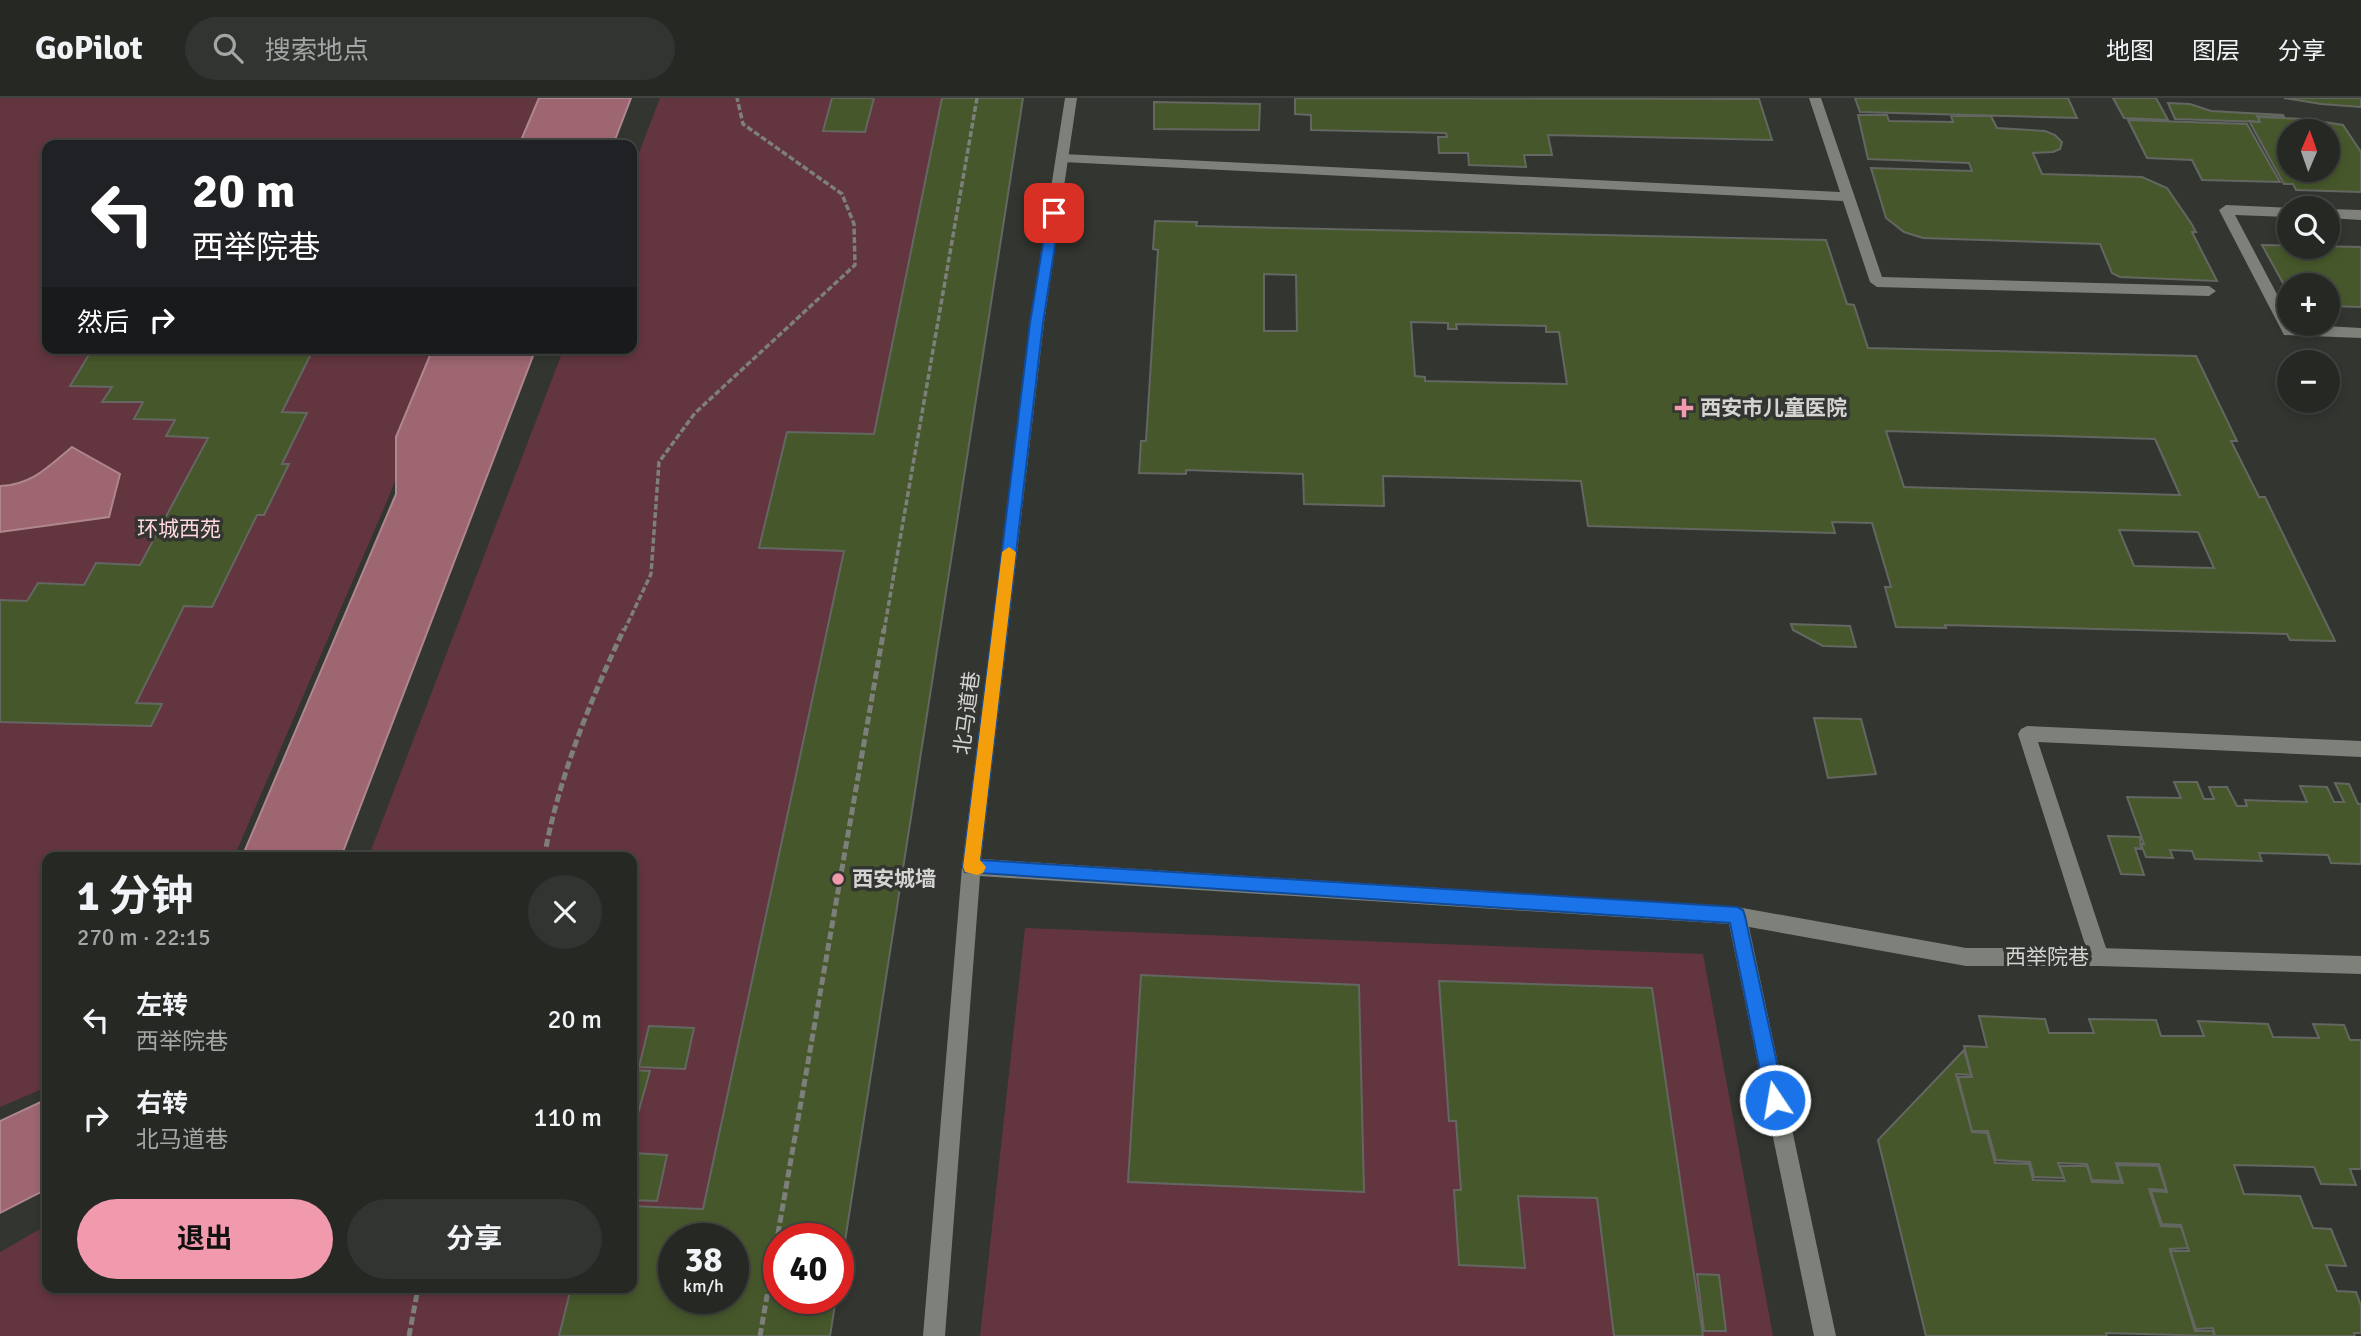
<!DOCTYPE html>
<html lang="zh">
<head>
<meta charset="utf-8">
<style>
  :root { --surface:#262824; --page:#323431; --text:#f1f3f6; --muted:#a4a6a6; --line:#424441; --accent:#f29aad }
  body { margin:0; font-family:Signika,"Noto Sans SC",sans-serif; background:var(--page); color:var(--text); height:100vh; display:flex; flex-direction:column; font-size:26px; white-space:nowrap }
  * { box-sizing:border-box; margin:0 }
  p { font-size:23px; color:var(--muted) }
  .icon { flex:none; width:38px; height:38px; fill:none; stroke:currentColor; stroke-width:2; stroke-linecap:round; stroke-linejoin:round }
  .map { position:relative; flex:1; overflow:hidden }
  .panel { position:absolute; left:42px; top:754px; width:595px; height:441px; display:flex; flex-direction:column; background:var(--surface); border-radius:14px; box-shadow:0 4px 10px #0003,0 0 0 2px var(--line) }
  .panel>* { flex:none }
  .banner { position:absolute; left:42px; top:42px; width:595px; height:214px; border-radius:14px; box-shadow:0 4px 10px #0003,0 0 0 2px var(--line); background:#202124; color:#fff; overflow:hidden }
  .needle { width:46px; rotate:2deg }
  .fabs { position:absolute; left:2277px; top:21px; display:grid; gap:14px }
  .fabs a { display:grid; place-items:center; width:63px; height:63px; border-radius:50%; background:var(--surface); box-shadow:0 4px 10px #0003,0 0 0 2px var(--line); font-size:35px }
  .speed { position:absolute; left:658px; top:1125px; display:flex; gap:14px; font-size:35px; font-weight:700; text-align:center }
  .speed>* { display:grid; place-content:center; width:91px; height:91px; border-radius:50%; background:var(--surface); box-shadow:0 4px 10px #0003,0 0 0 2px var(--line); line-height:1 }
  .speed small { font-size:18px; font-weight:400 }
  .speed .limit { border:10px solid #d22; background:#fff; color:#111 }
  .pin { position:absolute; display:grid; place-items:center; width:60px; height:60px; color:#fff; margin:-30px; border-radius:14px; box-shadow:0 4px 10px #0006 }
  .me { position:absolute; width:77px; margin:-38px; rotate:348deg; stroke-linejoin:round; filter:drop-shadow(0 0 5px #0008) }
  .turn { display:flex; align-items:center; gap:24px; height:147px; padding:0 35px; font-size:32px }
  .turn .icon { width:91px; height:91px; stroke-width:2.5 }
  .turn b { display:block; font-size:49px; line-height:60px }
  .then { display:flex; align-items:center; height:66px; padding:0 35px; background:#0003; gap:14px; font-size:26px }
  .round { display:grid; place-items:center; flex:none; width:74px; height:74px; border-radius:37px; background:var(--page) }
  .overview { display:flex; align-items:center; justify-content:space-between; height:119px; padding:0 35px }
  h1 { font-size:42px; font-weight:700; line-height:52px }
  .primary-button { display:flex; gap:14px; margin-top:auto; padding:14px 35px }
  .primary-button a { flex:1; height:80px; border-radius:42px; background:var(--accent); color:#111; font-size:28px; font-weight:700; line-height:80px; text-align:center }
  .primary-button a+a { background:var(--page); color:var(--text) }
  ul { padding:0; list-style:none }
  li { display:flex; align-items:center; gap:21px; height:98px; padding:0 35px }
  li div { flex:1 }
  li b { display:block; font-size:26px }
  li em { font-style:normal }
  header { display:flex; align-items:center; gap:42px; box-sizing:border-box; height:98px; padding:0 35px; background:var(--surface); border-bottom:2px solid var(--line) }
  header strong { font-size:33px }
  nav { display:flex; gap:38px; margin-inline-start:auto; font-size:24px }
  .search { width:490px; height:63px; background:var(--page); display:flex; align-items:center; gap:18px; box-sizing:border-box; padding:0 24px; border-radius:38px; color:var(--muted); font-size:26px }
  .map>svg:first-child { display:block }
  .green { fill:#63353f }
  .water { fill:#9d6671; stroke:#ae878e; stroke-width:2 }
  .building { fill:#46582b; stroke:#646761; stroke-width:2; fill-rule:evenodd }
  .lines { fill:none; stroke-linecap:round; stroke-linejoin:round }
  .path-far1 { stroke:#7d7f7b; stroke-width:3.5; stroke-dasharray:6 2.5; stroke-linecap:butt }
  .path { stroke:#7d7f7b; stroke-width:5; stroke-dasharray:8 3.5; stroke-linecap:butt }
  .lane { fill:#7e817a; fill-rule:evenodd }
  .secondary { fill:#7e817a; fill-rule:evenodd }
  .route { fill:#1a73e8; stroke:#114b97; stroke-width:2 }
  .slow { fill:#f59e0b }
  .poi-dot { fill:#f29aad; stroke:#333530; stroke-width:2.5 }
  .labels { text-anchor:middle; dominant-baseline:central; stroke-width:7; stroke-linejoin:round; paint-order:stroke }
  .poi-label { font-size:21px; font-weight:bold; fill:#d4d5d2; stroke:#333530; text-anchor:start }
  .park-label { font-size:21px; fill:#fedae0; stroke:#333530 }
  .street-label { font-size:21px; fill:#d4d5d2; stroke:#333530 }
</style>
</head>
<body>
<header>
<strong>GoPilot</strong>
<div class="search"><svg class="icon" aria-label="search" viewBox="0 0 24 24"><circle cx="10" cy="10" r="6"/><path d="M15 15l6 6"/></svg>搜索地点</div>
<nav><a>地图</a><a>图层</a><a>分享</a></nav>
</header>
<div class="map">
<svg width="2361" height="1238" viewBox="0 0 2361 1238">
  <rect width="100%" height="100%" fill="#333530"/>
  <!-- green -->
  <path class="green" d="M0,0H549L530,47H47V250H448L387,403L234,759L47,760V989L0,1009Z
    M660,0H942L874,336L787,334L759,450L844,453L703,1111L632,1108V760H368L564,250H632V73Z
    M1025,830L1703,856L1773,1238H980Z
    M47,1127V1190H571L559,1238H0V1154Z"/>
  <!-- water -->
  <path class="water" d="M539,0H631L613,47H519Z
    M433,250H536L341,759H242L396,396V339Z
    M72,349L120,376L109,419L0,434V388C32,387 48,369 72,349Z
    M47,1001V1091L0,1115V1023Z"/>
  <!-- building -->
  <path class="building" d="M832,0H874L865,34L823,33Z
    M942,0H1023L838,1188V1141H779V1200H836L830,1238H559L571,1190H632V1108L703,1111L844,453L759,450L787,334L874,336ZM674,1141H733V1200H674Z
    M1295,0L1759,1L1772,42L1548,37L1552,57H1524L1526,69L1469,67L1468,55H1439L1438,39H1447L1446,35L1311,32V17L1295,16Z
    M1855,0H2068L2077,20L1860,14Z
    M2113,0H2156L2168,22L2124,20Z
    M2284,0H2361V9L2321,6Z
    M1154,4L1260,6L1259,32L1154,31Z
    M2168,5L2190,6L2211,13L2283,17L2284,19L2257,18L2260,24L2175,21Z
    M1858,17H1887L1889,23L1953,24L1951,18H1991L1997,30L2045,33L2055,37L2062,44L2060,51L2053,54L2033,55L2042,76L2142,79L2167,90L2191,125L2196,134H2192L2217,183L2120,179L2112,175L2100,146L1923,140L1904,134L1886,120L1871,70L1972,73L1969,65L1868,61Z
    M2258,19L2305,21L2343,27L2361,54V94L2296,92L2293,86H2284L2249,23L2260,24ZM2289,33H2328V72H2289Z
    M2128,22L2247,26L2280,84L2202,82L2192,62L2147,60Z
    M1155,123L1197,124L1196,128L1826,142L1847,206L1854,207L1868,250L2196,258L2237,343H2231L2259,399H2265L2335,543L2290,542L2287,536L1945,527L1946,530L1896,529L1885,489H1891L1872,425L1832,424L1835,435L1588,428L1581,383L1383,378L1384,408L1304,406L1303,376L1186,372V376L1139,375L1141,343H1146L1158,152L1153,151ZM1264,176L1296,177L1297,233H1264ZM1411,224L1448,225V231H1457L1456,226L1546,228V234H1559L1567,286L1425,283V279L1415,278ZM1886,333L2155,341L2180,397L1904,389ZM2119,432L2198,434L2214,470L2134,468Z
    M2262,147L2361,149V209L2328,208V187H2289V196Z
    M93,250H314L282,314L307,315L282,366H289L264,417H257L212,509L184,508L136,605L162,606L151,628L0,624V502L27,503L38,485L84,487L96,465L140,467L208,340L166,338L175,322L134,321L143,304H102L112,289L70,288Z
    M1791,526L1850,528L1856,549L1823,548L1793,532Z
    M1814,620L1861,621L1876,676L1828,680Z
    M2174,684H2197L2204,701H2214L2209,689H2227L2237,708H2247L2245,702L2307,704L2300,688L2327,689L2334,704H2344L2335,685L2349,686L2358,706H2361V766L2331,765L2328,757L2259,755L2262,763L2195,761L2192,753L2170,752L2173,760L2146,759L2141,746H2144L2127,699L2181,700Z
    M2108,738L2140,739L2141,751L2135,750L2144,777L2121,776Z
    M1141,877L1359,887L1364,1094L1128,1084Z
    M1439,883L1652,890L1703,1238H1614L1597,1100L1518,1098L1525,1170L1459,1167L1454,1092H1461L1456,1023H1449Z
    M1979,918L2045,921L2049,935H2094L2089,921L2156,922L2161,938H2204L2198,923L2268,926L2273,939L2319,940L2313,926L2344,927L2350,942H2361V1071H2350L2356,1087L2321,1086L2314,1069L2234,1067L2244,1096L2300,1098L2313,1130L2331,1131L2346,1168L2326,1167L2337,1193L2356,1194L2361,1208V1235H2354L2355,1238H2215L2213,1230L2196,1231L2170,1153H2189L2181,1127L2162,1126L2151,1093L2167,1094L2159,1066L2116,1065L2121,1083L2092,1082L2087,1066L2058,1065L2064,1080L2034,1079L2030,1064L1996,1062L1988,1033H1972L1958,979H1972L1964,948L1987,949Z
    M649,928L694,930L685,971L639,969Z
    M1964,952L1971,977L1956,976L1972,1034L1987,1035L1995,1065L2029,1066L2033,1082L2065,1083L2060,1068H2087L2092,1084L2123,1085L2117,1067L2158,1068L2166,1092L2149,1091L2161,1128L2181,1129L2188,1150L2170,1151L2195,1233H2213L2214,1238L2106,1235L2107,1238H1926L1878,1042Z
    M632,972L650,973L632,1037Z
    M632,1055L667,1057L657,1103L632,1102Z
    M1697,1176L1719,1177L1726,1233H1704Z"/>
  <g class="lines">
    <!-- path-far1 -->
    <path class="path-far1" d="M624,533L651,476L659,364L695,315L855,167L854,126L842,96L743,26L737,0
      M884,533L977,0"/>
    <!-- path -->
    <path class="path" d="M544,760C558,681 590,603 624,531
      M409,1238L418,1190
      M760,1238L884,531"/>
    <!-- lane -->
    <path class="lane" d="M1809,0H1821L1882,179L2209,188L2216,193L2209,198L1877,189L1870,184L1843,103L1063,64L1056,60L1063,56L1840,94Z
      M2226,107L2292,110H2289V119L2235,117L2289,219V226L2361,230V240L2284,237L2219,112Z
      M2328,111L2361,112V122L2328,120Z
      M2027,628L2361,643V659L2038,644L2109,859L2106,866L2099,868L2092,866L2089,859L2018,636L2021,631Z"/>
    <!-- secondary -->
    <path class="secondary" d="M1065,0H1077L1044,225L981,761L1737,809L1966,850H2099L2361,858V876L2099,868H1966L1749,829L1836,1238H1814L1729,826L980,778L945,1238H923L962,769L1030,225Z"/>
  </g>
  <!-- route -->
  <path class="route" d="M1054,111L1060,115L1043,225L980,762L1737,809L1743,812L1745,818L1785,1002L1782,1008L1775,1011L1769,1008L1766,1002L1730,825L965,774L963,769L1030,225L1048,115Z"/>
  <!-- slow -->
  <path class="slow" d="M1009,449L1016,454L980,762L986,769L983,775L977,777L965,774L963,769L1002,454Z"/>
  <!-- markers -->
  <g class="poi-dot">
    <path d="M1680.5 299.5h7v7h7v7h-7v7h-7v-7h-7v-7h7z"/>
    <circle cx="838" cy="781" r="7"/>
  </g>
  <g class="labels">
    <!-- poi labels -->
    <g class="poi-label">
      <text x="1700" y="310">西安市儿童医院</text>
      <text x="852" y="781">西安城墙</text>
    </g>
    <!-- park labels -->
    <g class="park-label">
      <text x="179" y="431">环城西苑</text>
    </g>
    <!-- street labels -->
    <g class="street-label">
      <text transform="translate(967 615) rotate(-83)">北马道巷</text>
      <text x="2047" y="859">西举院巷</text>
    </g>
  </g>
</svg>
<div class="fabs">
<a><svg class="needle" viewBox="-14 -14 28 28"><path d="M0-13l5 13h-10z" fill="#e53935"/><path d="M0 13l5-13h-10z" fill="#a4a6a6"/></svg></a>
<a><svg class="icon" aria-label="search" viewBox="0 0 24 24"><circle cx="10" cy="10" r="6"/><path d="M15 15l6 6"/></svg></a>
<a>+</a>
<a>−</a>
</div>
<div class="speed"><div>38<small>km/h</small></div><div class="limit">40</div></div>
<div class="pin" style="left:1054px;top:115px;background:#d93025"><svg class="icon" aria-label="arrive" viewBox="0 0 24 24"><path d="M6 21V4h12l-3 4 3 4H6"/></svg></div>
<svg class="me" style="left:1775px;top:1002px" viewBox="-20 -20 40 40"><circle r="17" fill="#1a73e8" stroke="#fff" stroke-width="3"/><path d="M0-11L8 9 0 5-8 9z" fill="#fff"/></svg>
<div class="banner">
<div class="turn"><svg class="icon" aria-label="left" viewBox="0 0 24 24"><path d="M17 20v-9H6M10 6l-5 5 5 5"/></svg><div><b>20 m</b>西举院巷</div></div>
<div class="then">然后<svg class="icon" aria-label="right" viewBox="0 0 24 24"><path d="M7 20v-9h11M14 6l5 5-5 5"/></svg></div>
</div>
<section class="panel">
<div class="overview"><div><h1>1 分钟</h1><p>270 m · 22:15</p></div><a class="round"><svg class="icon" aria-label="close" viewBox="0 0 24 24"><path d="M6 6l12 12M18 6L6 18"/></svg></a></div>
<ul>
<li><svg class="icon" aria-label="left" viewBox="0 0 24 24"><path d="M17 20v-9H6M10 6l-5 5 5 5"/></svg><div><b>左转</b><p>西举院巷</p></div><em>20 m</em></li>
<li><svg class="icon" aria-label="right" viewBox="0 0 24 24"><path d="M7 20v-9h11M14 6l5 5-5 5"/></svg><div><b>右转</b><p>北马道巷</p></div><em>110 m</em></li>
</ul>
<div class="primary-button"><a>退出</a><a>分享</a></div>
</section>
</div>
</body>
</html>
